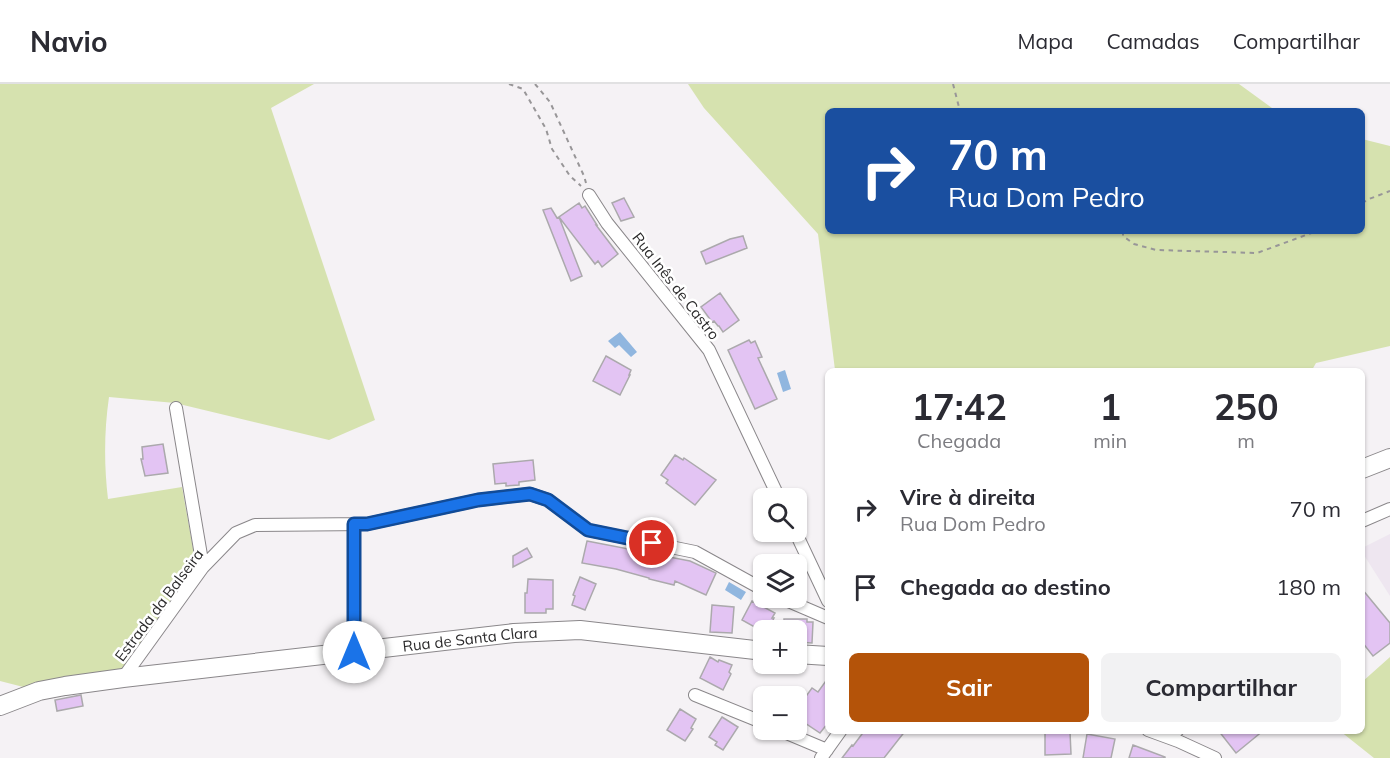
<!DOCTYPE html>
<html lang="pt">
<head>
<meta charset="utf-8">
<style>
  :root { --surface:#fff; --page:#f2f2f3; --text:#2b2b33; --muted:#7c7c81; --line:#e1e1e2; --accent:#b45309 }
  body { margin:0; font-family:Mulish,sans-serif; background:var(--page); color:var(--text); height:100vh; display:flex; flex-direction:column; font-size:22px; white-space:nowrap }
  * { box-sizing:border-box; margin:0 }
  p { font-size:20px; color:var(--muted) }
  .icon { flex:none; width:33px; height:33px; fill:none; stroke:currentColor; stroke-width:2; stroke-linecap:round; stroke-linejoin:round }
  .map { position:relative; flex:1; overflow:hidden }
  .side { position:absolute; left:825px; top:284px; width:540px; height:366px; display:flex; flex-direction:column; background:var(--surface); border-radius:9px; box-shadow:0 2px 4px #0004 }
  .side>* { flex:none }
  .top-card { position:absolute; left:825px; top:24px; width:540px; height:126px; border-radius:9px; box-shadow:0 2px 4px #0004; background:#1a4fa0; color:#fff; overflow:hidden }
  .controls { position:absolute; left:753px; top:404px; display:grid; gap:12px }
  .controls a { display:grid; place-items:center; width:54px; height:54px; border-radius:9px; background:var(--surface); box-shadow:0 2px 4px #0004; font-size:30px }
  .pin { position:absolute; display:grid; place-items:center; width:51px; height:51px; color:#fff; margin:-26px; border:3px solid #fff; border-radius:50%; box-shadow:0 2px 6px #0007 }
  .me { position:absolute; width:66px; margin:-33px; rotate:0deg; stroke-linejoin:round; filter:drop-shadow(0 0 4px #0008) }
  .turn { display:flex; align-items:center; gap:21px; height:126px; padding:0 24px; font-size:27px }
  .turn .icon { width:78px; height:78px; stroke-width:2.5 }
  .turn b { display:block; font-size:42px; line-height:51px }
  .eta { display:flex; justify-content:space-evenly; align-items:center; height:102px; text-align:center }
  .eta b { font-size:36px; font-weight:700; line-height:42px }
  .cta { display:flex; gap:12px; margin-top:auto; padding:12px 24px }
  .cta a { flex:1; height:69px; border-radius:9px; background:var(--accent); color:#fff; font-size:24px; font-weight:700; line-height:69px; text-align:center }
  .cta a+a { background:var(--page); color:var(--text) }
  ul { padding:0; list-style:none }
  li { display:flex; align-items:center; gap:18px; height:78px; padding:0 24px }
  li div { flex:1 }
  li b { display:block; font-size:22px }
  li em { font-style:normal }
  header { display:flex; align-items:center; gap:36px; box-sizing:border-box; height:84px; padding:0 30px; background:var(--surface); border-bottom:2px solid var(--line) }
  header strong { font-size:28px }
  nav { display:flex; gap:33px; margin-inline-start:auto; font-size:21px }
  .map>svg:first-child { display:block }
  .built { fill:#eee6f0 }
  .green { fill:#d6e2af }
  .water { fill:#90b6df }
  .building { fill:#e3c4f3; stroke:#aba9ac; stroke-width:1.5 }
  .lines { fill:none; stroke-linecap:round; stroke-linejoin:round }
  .lane-casing { stroke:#8a878a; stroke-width:8 }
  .street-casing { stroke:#8a878a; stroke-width:14 }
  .secondary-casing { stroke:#8a878a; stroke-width:20 }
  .path { stroke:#989698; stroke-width:2; stroke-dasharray:4.5 4.5; stroke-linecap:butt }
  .lane { stroke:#fff; stroke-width:6 }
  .street { stroke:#fff; stroke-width:12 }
  .secondary { stroke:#fff; stroke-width:18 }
  .route-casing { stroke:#114b97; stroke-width:15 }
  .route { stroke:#1a73e8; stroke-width:10 }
  .labels { text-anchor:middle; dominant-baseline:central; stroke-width:5; stroke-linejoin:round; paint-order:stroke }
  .street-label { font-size:15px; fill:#2b2a2b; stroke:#fff }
</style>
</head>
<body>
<header>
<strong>Navio</strong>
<nav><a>Mapa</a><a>Camadas</a><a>Compartilhar</a></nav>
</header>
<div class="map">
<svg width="1390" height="674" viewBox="0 0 1390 674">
  <rect width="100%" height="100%" fill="#f5f2f5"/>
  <!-- built -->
  <path class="built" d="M1390,450V512L1362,468V464Z"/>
  <!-- green -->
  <path class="green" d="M0,0H314L271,24L375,336L329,356L175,319L109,313C104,348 104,381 108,415L182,403L197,487L142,564L133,559L123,594L39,607L0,597Z
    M688,0H1239L1276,27H828V147H1362V55L1390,62V262L1316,279L1312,286H835L818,150L704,24Z
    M1390,573V674H1374L1340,647L1362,646V598Z"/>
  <!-- water -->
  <path class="water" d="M620,248L637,268L631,273L619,261L615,264L608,257Z
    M785,286L791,305L783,308L777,289Z
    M729,498L746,508L741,516L725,506Z"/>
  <!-- building -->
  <path class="building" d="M624,114L634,133L621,137L612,119Z
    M579,119L582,124L585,122L597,141H596L618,170L602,183L598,177L595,180L559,133Z
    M551,124L557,134L559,133L582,192L571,197L543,126Z
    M743,152L747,164L706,180L701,168L730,155Z
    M720,209L739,236L723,248L719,242H718L714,237L712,238L701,223Z
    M749,256L751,259L755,257L762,273L758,274L777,315L755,325L728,266Z
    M606,272L631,286L629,291H630L620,311L593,297Z
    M163,360L168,389L145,392L141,375H143L142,363Z
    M675,371L683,376L684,374L716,396L695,421L666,399L668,396L661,391Z
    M533,376L535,396L519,398V401L506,402V399L495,400L493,380Z
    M587,457L634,466L633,473L652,477L654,471L658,472L659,471L690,477L716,489L706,511L675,497L674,501L649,495V494L616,485L582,479Z
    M527,464L532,473L513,483V472Z
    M580,493L596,500L585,526L572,521L575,512L573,511Z
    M528,495L553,496V525H546V529H525V509H527Z
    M1362,505L1390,539V559L1373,572L1362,558Z
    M752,517L775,529L772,534H774L768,546H760L742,536Z
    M712,521L734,523L732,549L710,548Z
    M784,535H807V538H813L812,559L796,558V546H784Z
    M710,573L718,578L719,576L732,581L729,588L731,590L723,606L700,594Z
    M828,594V639L820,649L796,633V626L812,604L818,608Z
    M81,611L83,622L57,627L55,616Z
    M680,625L696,635L691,644L693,645L685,657L667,646Z
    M722,633L738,643L723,666L715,661L717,658L709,653Z
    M865,646H906L884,674H842L852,661L853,662Z
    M1218,646H1264L1236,669Z
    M1045,648H1070L1071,670L1045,671Z
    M1087,650L1115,655L1111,674H1083Z
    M1133,661L1165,673V674H1129Z"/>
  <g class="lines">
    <!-- lane casing -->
    <g class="lane-casing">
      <path id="lane" d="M1173,654L1182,646"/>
    </g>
    <!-- street casing -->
    <g class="street-casing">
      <path id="street" d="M589,111L607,139L709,266L779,414
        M176,324L203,483
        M1362,437L1390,425
        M354,440V568
        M795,447L828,517
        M779,513L828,534
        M123,594L203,483L236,449L255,441L367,440L478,416L530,410L548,416L588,446L695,468L764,506
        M695,611L764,639
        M777,645L827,666
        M1148,646L1178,657L1215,674
        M821,674L841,646"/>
    </g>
    <!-- secondary casing -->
    <g class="secondary-casing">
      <g id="secondary">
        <path d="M1362,385L1390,374"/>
        <path d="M796,570L828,572"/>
        <path id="s1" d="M0,622L39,607L65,602L123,594L514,549L580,546L764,567"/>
      </g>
    </g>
    <!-- path -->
    <path class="path" d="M509,0L523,5L546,45L552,65L570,92L581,102
      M535,0L550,18L584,92L586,99
      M953,0L960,27
      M1362,119L1369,115L1390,107
      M1123,147V152L1134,160L1156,166L1257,169L1317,147"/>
    <!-- lane -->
    <use href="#lane" class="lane"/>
    <!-- street -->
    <use href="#street" class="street"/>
    <!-- secondary -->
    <use href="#secondary" class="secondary"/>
  </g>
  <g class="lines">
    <!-- route casing -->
    <g class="route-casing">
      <path id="route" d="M354,568V440H367L478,416L530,410L548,416L588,446L652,459"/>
    </g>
    <!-- route -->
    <use href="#route" class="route"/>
  </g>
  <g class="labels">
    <!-- street labels -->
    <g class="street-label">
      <text transform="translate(676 202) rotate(52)">Rua Inês de Castro</text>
      <text transform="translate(159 521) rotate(-53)">Estrada da Balseira</text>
      <text stroke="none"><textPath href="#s1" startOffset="476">Rua de Santa Clara</textPath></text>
    </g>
  </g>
</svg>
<div class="controls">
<a><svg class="icon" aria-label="search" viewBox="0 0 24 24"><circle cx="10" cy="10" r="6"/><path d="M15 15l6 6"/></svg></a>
<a><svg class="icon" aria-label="layers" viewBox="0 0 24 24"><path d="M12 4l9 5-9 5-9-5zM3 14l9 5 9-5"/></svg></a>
<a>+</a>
<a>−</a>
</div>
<div class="pin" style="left:652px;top:459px;background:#d93025"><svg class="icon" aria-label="arrive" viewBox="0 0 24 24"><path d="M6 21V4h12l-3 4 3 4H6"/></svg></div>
<svg class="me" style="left:354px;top:568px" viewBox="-20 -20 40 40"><circle r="19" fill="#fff"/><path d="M0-13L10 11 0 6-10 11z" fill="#1a73e8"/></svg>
<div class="top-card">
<div class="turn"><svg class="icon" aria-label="right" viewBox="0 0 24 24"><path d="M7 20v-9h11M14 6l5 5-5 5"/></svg><div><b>70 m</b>Rua Dom Pedro</div></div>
</div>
<section class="side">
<div class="eta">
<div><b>17:42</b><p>Chegada</p></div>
<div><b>1</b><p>min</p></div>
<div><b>250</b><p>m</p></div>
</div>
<ul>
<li><svg class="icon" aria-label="right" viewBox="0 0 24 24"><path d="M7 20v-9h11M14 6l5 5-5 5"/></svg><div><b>Vire à direita</b><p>Rua Dom Pedro</p></div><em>70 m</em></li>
<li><svg class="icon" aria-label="arrive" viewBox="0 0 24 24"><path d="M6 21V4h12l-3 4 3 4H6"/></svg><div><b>Chegada ao destino</b></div><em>180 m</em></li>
</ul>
<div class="cta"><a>Sair</a><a>Compartilhar</a></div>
</section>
</div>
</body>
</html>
